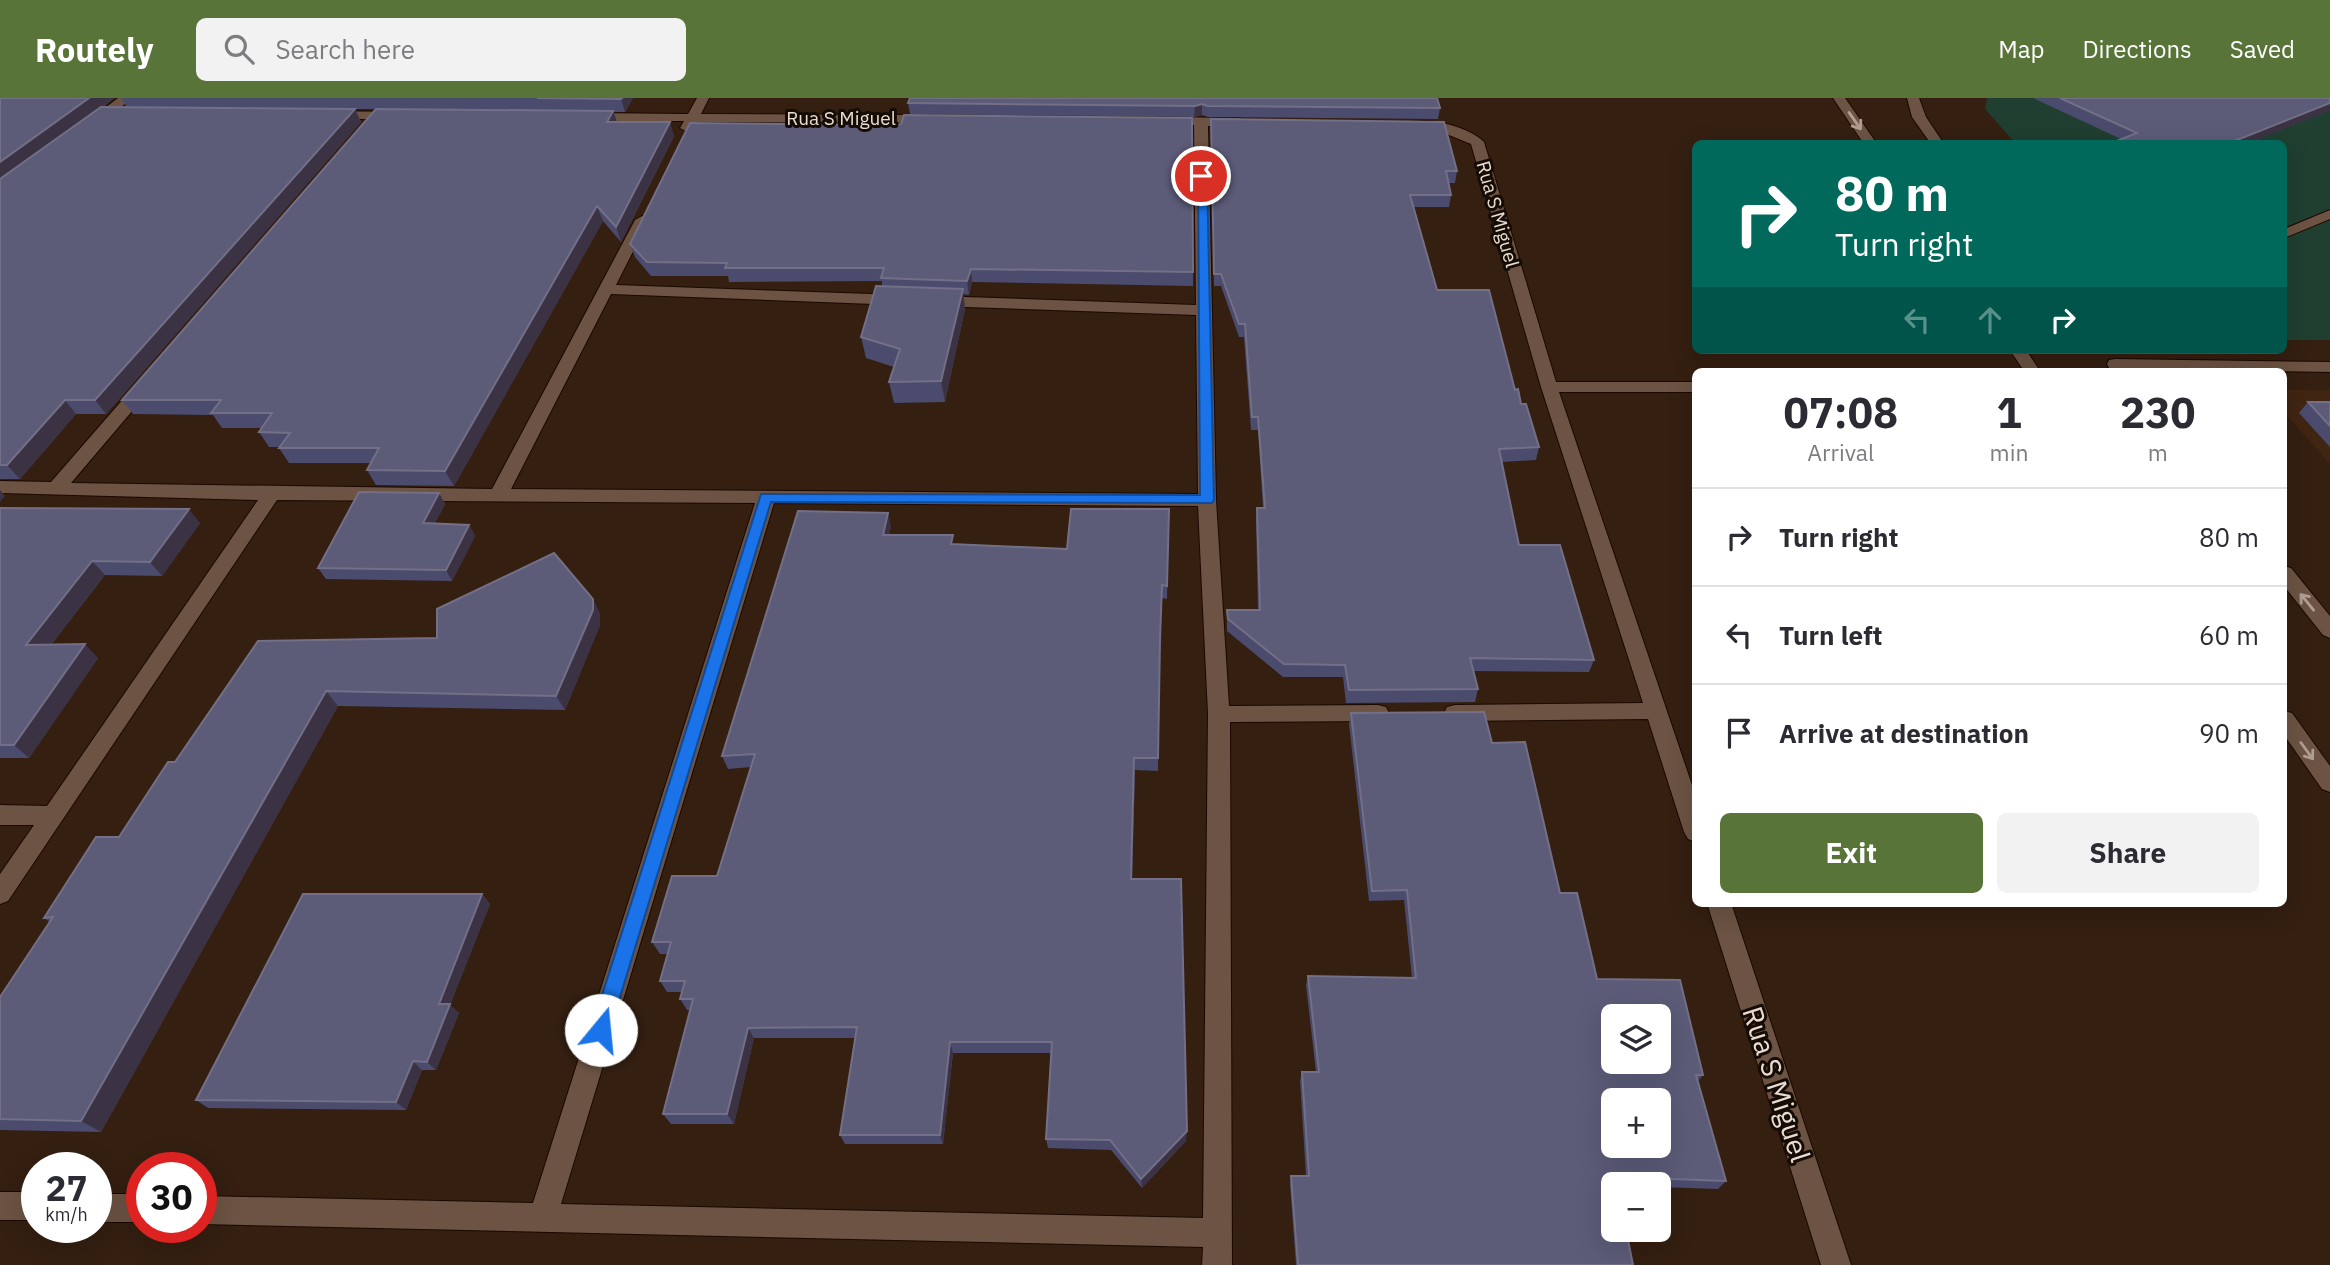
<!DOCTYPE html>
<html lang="en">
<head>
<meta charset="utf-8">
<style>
  :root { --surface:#fff; --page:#f2f2f3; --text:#2b2b33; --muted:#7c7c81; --line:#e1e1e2; --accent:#587439 }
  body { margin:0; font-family:"IBM Plex Sans",sans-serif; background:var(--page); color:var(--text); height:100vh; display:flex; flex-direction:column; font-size:26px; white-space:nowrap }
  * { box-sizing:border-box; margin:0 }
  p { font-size:23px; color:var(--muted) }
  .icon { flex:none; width:38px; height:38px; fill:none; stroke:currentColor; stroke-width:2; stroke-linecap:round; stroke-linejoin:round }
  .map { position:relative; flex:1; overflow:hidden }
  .drawer { position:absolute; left:1692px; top:270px; width:595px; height:539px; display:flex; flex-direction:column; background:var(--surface); border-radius:10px; box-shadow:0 7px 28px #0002 }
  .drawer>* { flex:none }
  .top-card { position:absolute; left:1692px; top:42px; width:595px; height:214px; border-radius:10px; box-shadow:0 7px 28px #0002; background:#00695c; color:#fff; overflow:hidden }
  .buttons { position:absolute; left:1601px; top:906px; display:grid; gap:14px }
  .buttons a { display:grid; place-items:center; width:70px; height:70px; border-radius:10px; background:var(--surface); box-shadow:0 7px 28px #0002; font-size:35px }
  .speed { position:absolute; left:21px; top:1054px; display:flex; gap:14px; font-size:35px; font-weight:700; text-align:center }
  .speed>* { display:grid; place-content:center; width:91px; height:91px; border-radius:50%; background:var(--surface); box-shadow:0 7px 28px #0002; line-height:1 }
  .speed small { font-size:18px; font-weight:400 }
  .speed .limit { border:10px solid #d22; background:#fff; color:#111 }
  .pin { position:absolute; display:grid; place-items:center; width:60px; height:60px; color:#fff; margin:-30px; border:4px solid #fff; border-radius:50%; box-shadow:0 2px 7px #0007 }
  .me { position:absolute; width:77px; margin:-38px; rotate:17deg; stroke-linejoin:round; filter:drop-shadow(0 0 5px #0008) }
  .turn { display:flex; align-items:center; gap:24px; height:147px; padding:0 28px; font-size:32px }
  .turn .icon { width:91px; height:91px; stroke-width:2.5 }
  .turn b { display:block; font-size:49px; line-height:60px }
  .lanes { display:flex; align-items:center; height:66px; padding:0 28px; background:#0003; justify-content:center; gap:35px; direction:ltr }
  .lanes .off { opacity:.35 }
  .eta { display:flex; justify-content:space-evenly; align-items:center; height:119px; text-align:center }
  .eta b { font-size:42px; font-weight:700; line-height:49px }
  .primary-button { display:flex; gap:14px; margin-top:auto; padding:14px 28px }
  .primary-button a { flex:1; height:80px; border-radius:10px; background:var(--accent); color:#fff; font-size:28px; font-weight:700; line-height:80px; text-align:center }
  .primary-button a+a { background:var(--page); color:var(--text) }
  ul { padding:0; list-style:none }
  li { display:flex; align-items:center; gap:21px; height:98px; padding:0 28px; border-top:2px solid var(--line) }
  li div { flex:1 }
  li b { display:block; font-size:26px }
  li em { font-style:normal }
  header { display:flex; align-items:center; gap:42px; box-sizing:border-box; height:98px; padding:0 35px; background:var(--accent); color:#fff }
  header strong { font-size:33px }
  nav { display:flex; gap:38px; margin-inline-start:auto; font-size:24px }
  .search { width:490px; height:63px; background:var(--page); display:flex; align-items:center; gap:18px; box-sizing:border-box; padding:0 24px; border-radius:10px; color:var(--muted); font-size:26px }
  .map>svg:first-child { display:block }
  .built { fill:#402512 }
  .green { fill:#203f30 }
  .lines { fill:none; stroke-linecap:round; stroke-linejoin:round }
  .minor-casing { stroke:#1b0800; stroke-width:2 }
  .minor { fill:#6c5343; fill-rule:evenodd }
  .wall { fill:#4b4b6e }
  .shaded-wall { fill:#3b3344 }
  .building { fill:#5c5b78; stroke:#726f86; stroke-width:2; fill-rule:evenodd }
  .oneway { stroke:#b19e92 }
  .route { fill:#1a73e8; stroke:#114b97; stroke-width:2 }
  .labels { text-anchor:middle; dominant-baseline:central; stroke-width:6; stroke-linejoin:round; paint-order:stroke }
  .far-street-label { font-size:19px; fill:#eadcd2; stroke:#150c06 }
  .near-street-label { font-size:28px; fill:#eadcd2; stroke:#150c06 }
</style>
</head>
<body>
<header>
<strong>Routely</strong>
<div class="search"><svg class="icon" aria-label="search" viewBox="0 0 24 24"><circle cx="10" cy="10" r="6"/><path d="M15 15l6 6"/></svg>Search here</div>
<nav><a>Map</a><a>Directions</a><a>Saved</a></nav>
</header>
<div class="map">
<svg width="2330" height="1167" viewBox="0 0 2330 1167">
  <rect width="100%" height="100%" fill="#341f11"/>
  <!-- built -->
  <path class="built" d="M2284,292H2330V366L2284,314Z"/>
  <!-- green -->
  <path class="green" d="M1987,0H2330V242H2284V46L2015,45L1985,11Z"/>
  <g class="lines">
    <!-- minor casing -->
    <g class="minor-casing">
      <path id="minor" d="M118,0H132L99,28H89V22Z
        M697,0H709L701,16L932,17L939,21L932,25L697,24L692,33L687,34L680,30L684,23H589L582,19L589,15L688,16Z
        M1833,0H1845L1877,46H1864Z
        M1907,0H1919L1926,19L1944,46H1931L1912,19Z
        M330,13L396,14L403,18L396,22L325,20L323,17Z
        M1163,19L1240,20L1247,24L1240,28H1208L1216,402L1229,608L1378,607L1386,609L1389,615L1386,621L1378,623L1230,624L1232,1167H1202L1203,1149L201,1126V1098L533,1105L755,405L277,402L8,803L0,806V776L34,727H0V707L47,708L258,402L0,395V383L51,384L138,284H150L152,288L150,292L71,385L492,391L635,122L642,118L649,122L616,187L900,197L908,202L900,207L611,196L511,391L1198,396L1196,217L935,208L927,203L935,198L1196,207L1194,27L1158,26V20ZM774,405L1198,408L1208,616L1203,1120L561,1106Z
        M1414,24C1435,20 1469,30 1484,44L1556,284H1696V294H1559L1696,699V744L1688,741L1684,734L1648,621L1455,623L1447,621L1444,615L1447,609L1455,607L1643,605L1541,289L1471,46L1444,35L1414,30Z
        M2330,112V121L2284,140V131Z
        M2010,252H2026L2040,273H2024Z
        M2115,261L2330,264V274L2109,270L2107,266L2109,262Z
        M2284,468L2291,470L2330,518V540L2323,537L2284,488Z
        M2284,613L2292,615L2330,668V694L2322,691L2284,637Z
        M1707,805H1731L1851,1167H1821Z
        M0,1094H37V1122H0Z
        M96,1096H142V1124H96Z"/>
    </g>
    <!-- minor -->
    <use href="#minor" class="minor"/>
  </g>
  <!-- wall -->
  <path class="wall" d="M0,0H114L103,9L126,8L121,0H633L625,14H614L617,24L674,38L621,144L603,123L454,388L376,387L367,372L371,365H289L279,350L280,349H269L259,334L262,330H222L213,317L133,316L122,302L375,11H355L361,24L106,316H76L20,381H0Z
    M910,0L1440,10L1438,21L1208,19L1202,17L1194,19L910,16L908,5Z
    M2035,0H2330V12L2246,46H2109L2121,41L2035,1Z
    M1211,21L1457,73L1455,85H1449L1451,97L1449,109H1414L1437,192L1515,292L1539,349L1536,362L1502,364L1519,447L1594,562L1589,574L1474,573L1478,591L1475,604L1346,605L1343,579H1283L1227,533V512H1258L1256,423L1257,410H1263L1258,332H1251L1244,239H1239L1221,188H1214Z
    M897,27L1193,174V188L972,184L969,197L963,196L965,211L945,304L894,305L889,284L894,269L866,260L861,239L882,188V183L729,184L728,178H651L635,159L630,146Z
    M2308,304H2330V349L2299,315Z
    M439,395L445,406L435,425L469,427L475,438L452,483L326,481L318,470Z
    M0,410L200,425L162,478L105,477L51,547L98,560L29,660H0Z
    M1169,411L1167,501L1162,500L1160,553L1158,673L1135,672L1132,781L1186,1043L1142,1090L1111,1052L1048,1050L1046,1041L1052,955H953L943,1046H845L840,1037L856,940H754L734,1026H671L663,1016L690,912H687L680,901L682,894H667L660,883L668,856H660L652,844L717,778L751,669L728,671L722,658L891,428L889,437L954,447L1067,451Z
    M593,501L600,516V527L565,612L338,608L101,1034L0,1032V899L50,824L44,820L119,739L175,664L437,540Z
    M1351,615L1492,645L1560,795L1597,881L1703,977L1698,983L1726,1083L1718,1091L1659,1089V1087H1614L1633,1167H1296L1290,1086L1291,1078H1306L1300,983L1302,974H1316L1306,887L1308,878L1412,880L1404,802L1369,803L1349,626Z
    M482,796L490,806L450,907L459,915L436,972H422L406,1012L208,1010L196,1002Z"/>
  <!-- shaded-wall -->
  <path class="shaded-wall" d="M89,0H114L0,85V64Z
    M622,0H633L625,14L621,1Z
    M2330,5V12L2246,46H2227Z
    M1202,6V17L1194,19L1195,8Z
    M355,11L361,24L106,316L95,302Z
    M613,13L618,27L607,24Z
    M670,24L674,38L621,144L616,129Z
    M597,108L603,123L454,388L445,373Z
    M971,171L972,184L969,197L967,183Z
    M963,191L965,211L945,304L941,283Z
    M65,302L76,316L20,381L7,367Z
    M0,392L5,398L0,404Z
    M439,395L445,406L430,435L423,425Z
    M189,411L200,425L162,478L150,464Z
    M888,415L891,428L886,450L883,437Z
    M469,427L475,438L452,483L446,472Z
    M92,463L105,477L40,561L26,547Z
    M593,501L600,516V527L565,612L556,598Z
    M85,546L98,560L29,660L14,647Z
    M326,593L338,608L101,1034L81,1023Z
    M1134,660L1135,672L1132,793L1131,781Z
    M482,796L490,806L450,907L459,915L436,972L427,964L439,906Z
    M748,930L754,940L734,1026L727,1016Z
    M950,944L953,955L943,1046L940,1037Z
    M413,963L422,972L406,1012L396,1004Z
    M1187,1033L1186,1043L1142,1090L1141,1081Z"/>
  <!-- building -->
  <path class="building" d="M0,0H89L0,64Z
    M537,0H622L621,1Z
    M910,0H1437L1440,10L1208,8L1202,6L1195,8L908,5Z
    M2060,0H2330V5L2227,46H2109L2137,35Z
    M101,9L355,11L95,302H65L7,367H0V81Z
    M376,11L613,13L607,24H670L616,129L597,108L445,373L367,372L379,350H279L290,335L259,334L272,315H211L221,302H122Z
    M904,17L1192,20L1193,174L971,171L967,183L881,180L884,170H725L727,165L647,164L630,146L690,25L897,27L901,26Z
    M1211,21L1444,24L1457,73H1446L1451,97H1410L1437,192H1489L1515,292L1518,291L1521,306H1526L1539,349L1499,351L1519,447H1560L1594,562L1470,560L1478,591L1349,592L1345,567L1284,566L1228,521L1227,512H1260L1257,410H1265L1258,319H1252L1245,226H1239L1221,176H1214Z
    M876,188L963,191L941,283L889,284L900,251L861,239Z
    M2308,304H2330V328Z
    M359,394L439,395L423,425L469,427L446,472L318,470Z
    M0,410L189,411L150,464L92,463L26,547L85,546L14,647H0Z
    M1071,411H1169L1167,488L1162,487L1160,541L1158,660H1134L1131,781H1181L1187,1033L1141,1081L1110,1042L1046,1041L1052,944H950L940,1037H840L857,929L748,930L727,1016H663L693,901H680L685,883H660L671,844H652L672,778H717L755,656L722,658L798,413L888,415L883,437H953L951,446L1067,451Z
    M554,455L593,501V512L556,598L326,593L81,1023L0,1021V899L53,819L44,820L96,739H119L168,664H175L258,543L437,540V511Z
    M1484,614L1492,645L1525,644L1560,795H1577L1597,881L1680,882L1703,977H1696L1726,1083L1616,1079L1618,1087H1614V1132H1626L1633,1167H1298L1291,1078H1309L1302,974H1319L1308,878L1416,880L1407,792L1372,793L1351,615ZM1614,919H1659V964H1614ZM1614,1003H1659V1048H1614Z
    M303,796H482L439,906H450L427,964L413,963L396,1004L196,1002Z"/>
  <!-- one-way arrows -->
  <defs><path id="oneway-shaft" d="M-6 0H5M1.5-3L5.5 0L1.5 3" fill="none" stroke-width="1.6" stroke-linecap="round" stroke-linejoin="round" transform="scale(1.75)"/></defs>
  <g class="oneway">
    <use href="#oneway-shaft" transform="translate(1855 23) rotate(55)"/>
    <use href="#oneway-shaft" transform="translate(2307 504) rotate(-129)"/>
    <use href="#oneway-shaft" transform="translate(2307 653) rotate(54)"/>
  </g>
  <!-- route -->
  <path class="route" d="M1198,75L1207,78L1214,402L1212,405L771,404L610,932L608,939L601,941L594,939L591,932L761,396L1200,397Z"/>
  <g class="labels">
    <!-- far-street labels -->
    <g class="far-street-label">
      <text x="841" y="20">Rua S Miguel</text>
      <text transform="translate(1498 116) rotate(74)">Rua S Miguel</text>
    </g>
    <!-- near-street labels -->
    <g class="near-street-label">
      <text transform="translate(1777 986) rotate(72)">Rua S Miguel</text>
    </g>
  </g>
</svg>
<div class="buttons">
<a><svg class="icon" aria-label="layers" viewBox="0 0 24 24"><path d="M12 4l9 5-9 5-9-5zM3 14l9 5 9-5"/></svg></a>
<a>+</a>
<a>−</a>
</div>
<div class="speed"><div>27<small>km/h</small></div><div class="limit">30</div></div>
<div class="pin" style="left:1201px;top:78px;background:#d93025"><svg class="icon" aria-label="arrive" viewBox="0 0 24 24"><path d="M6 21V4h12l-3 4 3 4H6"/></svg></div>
<svg class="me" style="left:601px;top:932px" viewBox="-20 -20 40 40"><circle r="19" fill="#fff"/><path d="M0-13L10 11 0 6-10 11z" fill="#1a73e8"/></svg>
<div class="top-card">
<div class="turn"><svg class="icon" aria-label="right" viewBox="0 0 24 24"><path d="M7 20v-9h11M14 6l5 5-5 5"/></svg><div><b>80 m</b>Turn right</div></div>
<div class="lanes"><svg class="icon off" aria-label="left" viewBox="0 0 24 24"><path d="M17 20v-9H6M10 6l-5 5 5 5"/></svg><svg class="icon off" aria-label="ahead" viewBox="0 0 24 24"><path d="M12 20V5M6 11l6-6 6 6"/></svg><svg class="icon" aria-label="right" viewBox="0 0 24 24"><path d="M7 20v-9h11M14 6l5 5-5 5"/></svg></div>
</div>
<section class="drawer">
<div class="eta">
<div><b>07:08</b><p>Arrival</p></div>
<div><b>1</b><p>min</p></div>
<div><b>230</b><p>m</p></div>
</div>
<ul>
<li><svg class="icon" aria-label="right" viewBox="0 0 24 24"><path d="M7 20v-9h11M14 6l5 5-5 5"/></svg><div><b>Turn right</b></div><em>80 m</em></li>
<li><svg class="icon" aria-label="left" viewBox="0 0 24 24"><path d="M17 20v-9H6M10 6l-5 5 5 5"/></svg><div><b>Turn left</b></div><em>60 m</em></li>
<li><svg class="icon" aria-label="arrive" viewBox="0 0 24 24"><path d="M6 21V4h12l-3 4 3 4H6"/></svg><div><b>Arrive at destination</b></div><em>90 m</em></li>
</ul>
<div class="primary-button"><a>Exit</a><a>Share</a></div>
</section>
</div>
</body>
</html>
